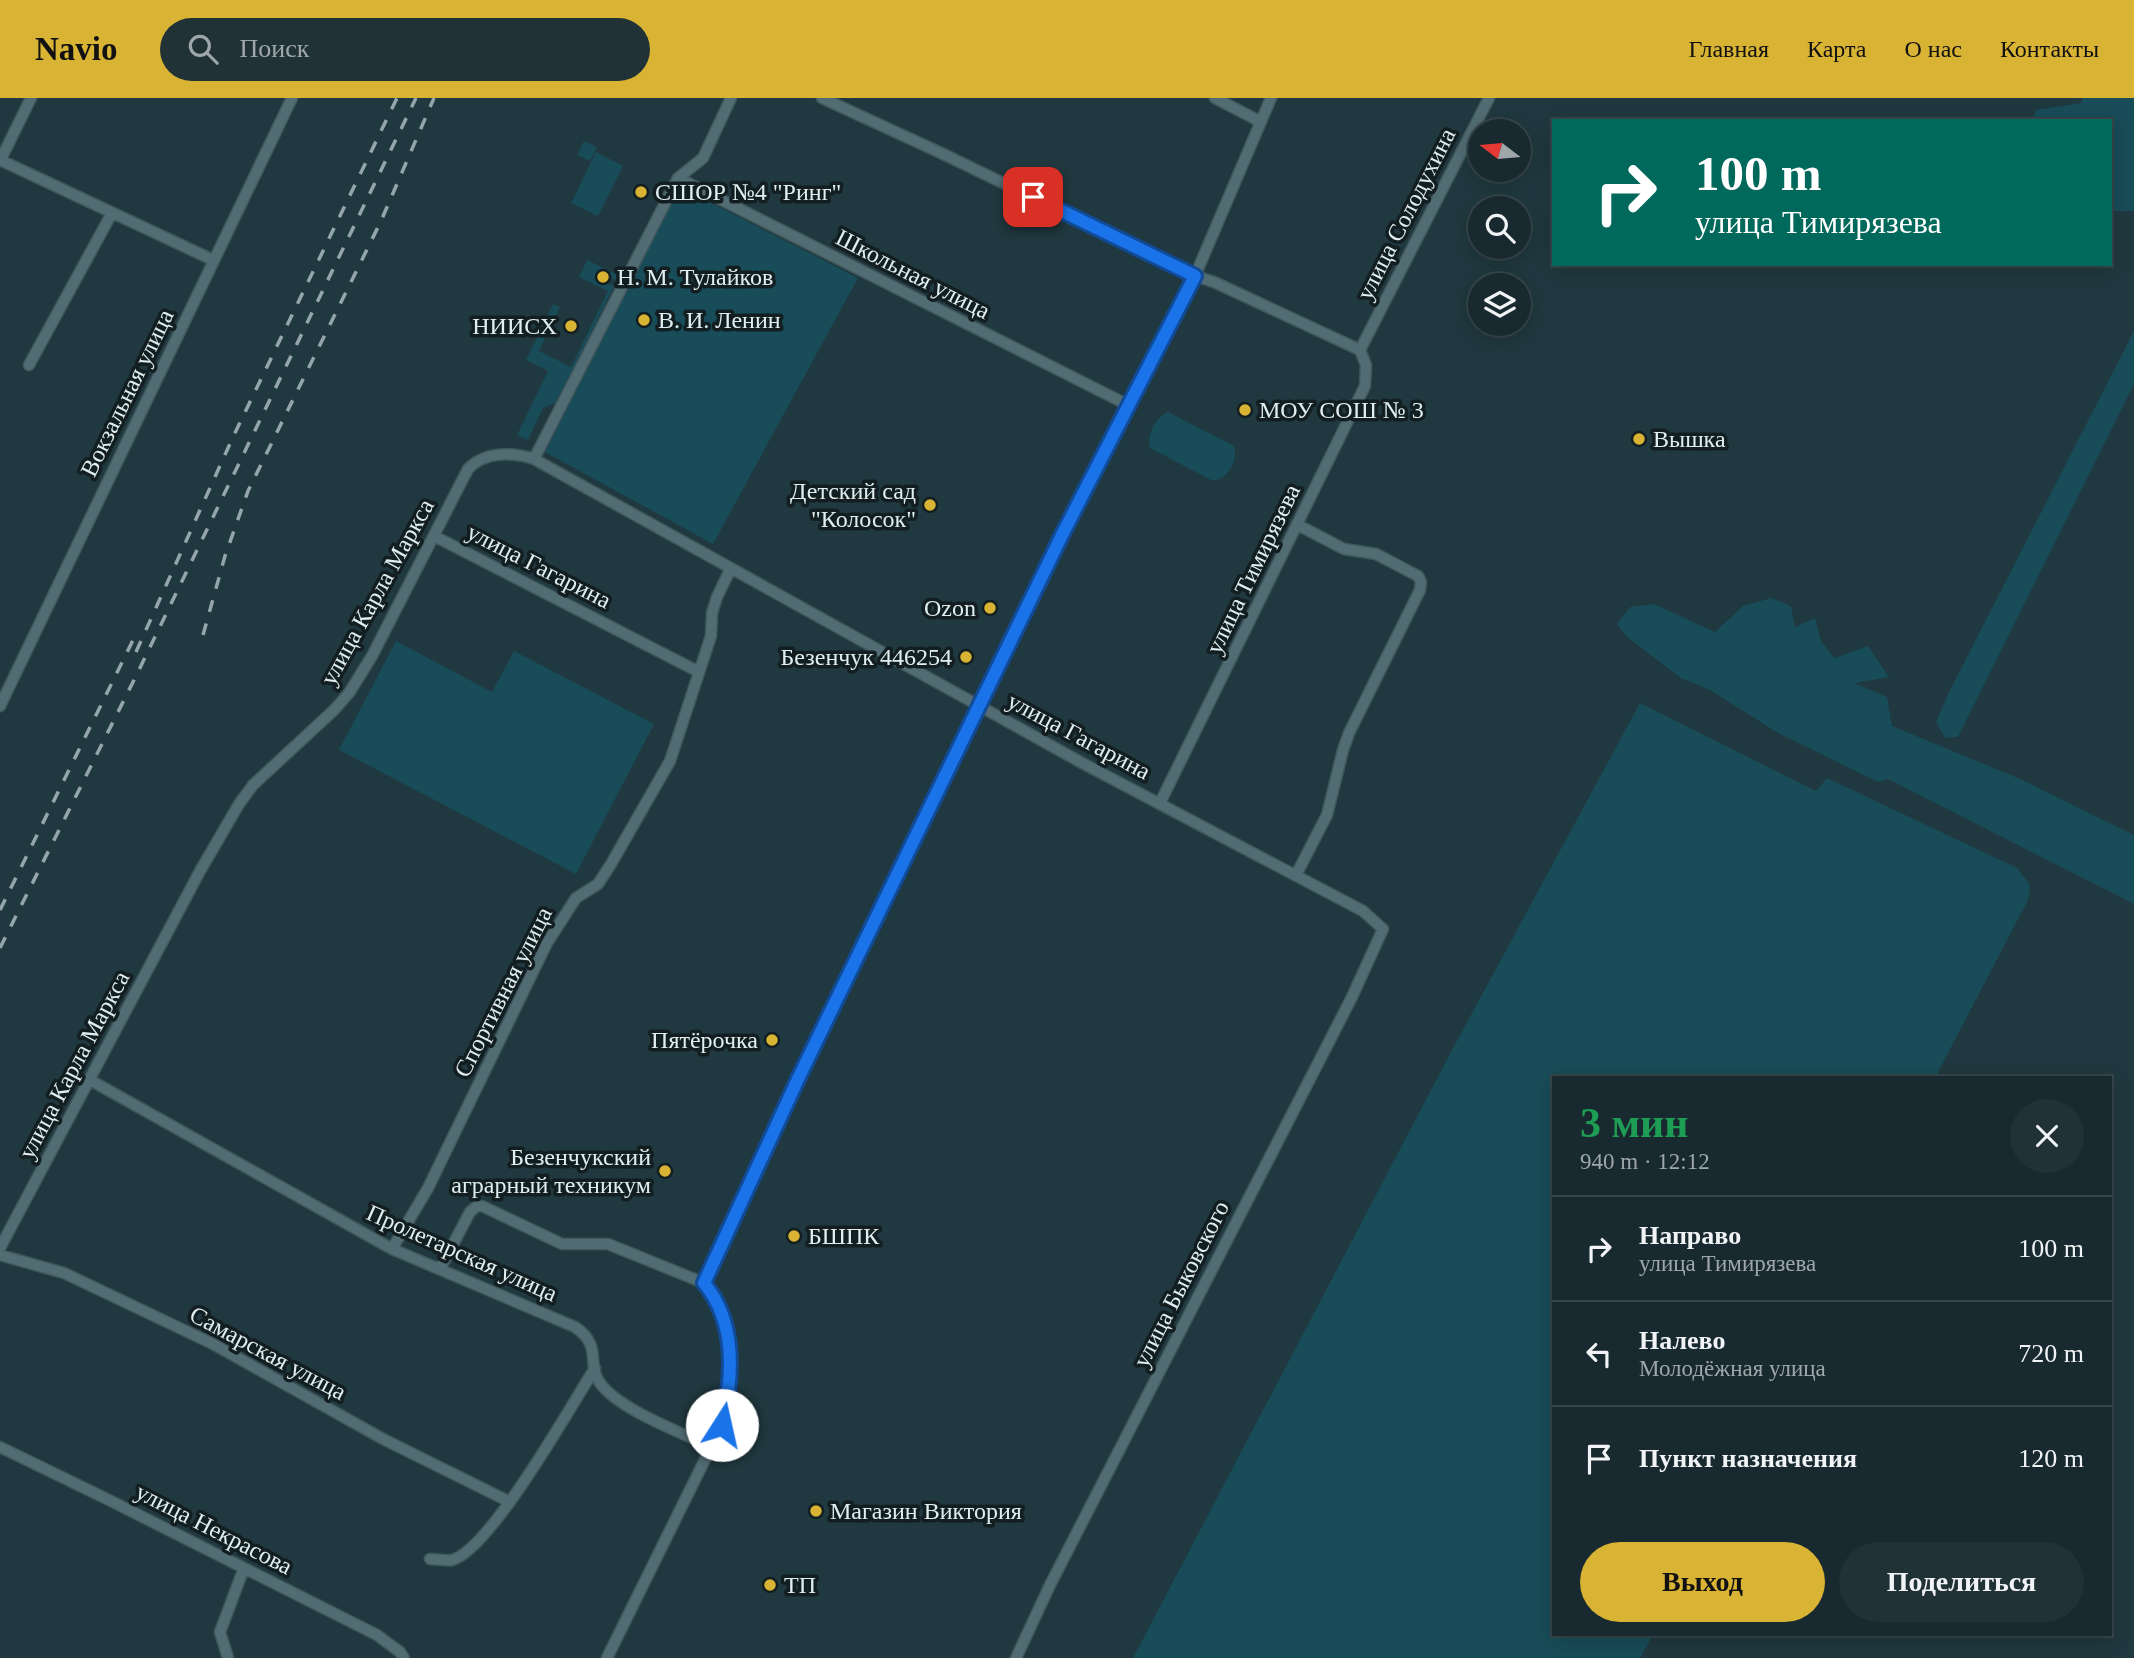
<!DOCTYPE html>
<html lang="ru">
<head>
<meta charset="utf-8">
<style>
  :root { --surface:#182a2f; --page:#213237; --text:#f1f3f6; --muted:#9fa7aa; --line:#36464b; --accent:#d9b334 }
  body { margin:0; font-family:Georgia,serif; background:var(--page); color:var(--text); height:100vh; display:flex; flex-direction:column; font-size:26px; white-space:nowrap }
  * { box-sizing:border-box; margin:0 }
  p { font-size:23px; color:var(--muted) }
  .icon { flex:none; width:38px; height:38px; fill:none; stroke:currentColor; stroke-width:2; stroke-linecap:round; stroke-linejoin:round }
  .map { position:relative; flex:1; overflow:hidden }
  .details { position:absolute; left:1552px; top:978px; width:560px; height:560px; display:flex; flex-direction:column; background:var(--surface); border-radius:0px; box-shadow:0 4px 18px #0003,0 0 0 2px var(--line) }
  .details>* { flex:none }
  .hud { position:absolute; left:1552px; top:21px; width:560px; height:147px; border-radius:0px; box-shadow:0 4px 18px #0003,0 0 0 2px var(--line); background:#00695c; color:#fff; overflow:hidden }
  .needle { width:46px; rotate:286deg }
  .controls { position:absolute; left:1468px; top:21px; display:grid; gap:14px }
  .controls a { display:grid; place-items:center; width:63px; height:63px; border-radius:50%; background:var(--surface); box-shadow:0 4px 18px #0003,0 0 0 2px var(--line); font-size:35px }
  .pin { position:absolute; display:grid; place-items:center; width:60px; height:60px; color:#fff; margin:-30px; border-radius:14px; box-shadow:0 4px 10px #0006 }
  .me { position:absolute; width:77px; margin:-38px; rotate:10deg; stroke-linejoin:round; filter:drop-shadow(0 0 5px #0008) }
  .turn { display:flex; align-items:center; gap:24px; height:147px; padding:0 28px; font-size:32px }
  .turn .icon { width:91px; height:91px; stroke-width:2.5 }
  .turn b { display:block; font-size:49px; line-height:60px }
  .round { display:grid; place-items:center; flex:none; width:74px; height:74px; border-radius:37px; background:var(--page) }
  .headline { display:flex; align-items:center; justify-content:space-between; height:119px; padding:0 28px }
  h1 { font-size:42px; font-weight:700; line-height:52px; color:#1e9e55 }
  .cta { display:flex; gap:14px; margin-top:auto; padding:14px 28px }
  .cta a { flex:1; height:80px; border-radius:42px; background:var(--accent); color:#111; font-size:28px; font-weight:700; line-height:80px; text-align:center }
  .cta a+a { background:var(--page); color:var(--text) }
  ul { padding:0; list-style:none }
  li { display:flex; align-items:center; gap:21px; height:105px; padding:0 28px; border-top:2px solid var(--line) }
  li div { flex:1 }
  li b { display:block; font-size:26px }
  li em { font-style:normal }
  header { display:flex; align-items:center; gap:42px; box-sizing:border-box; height:98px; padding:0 35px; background:var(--accent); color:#111 }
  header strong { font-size:33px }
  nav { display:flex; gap:38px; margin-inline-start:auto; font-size:24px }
  .search { width:490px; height:63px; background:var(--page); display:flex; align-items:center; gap:18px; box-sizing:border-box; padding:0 24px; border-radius:38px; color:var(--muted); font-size:26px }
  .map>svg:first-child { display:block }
  .green { fill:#184c58 }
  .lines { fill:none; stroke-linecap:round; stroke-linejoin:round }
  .minor-casing { stroke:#3f565b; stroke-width:13 }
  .minor { stroke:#526c74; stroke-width:10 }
  .rail { stroke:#94a6ab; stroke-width:3.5; stroke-dasharray:12 12; stroke-linecap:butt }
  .route-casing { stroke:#114b97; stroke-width:18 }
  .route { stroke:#1a73e8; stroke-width:12 }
  .poi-dot { fill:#d9b334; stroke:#131e21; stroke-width:2.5 }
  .labels { text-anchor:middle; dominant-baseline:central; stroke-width:7; stroke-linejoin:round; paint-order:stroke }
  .poi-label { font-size:24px; fill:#e0eef2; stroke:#131e21; text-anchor:start }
  .street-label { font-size:24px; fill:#e0eef2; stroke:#131e21 }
</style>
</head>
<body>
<header>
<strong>Navio</strong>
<div class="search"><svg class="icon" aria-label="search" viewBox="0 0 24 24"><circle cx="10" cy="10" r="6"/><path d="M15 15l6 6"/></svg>Поиск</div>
<nav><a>Главная</a><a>Карта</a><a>О нас</a><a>Контакты</a></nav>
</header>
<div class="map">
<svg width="2134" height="1560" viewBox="0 0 2134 1560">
  <rect width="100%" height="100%" fill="#20383f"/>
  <!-- green -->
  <path class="green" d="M2083,0H2134V113H2111L2110,23H2032L2036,12L2081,5Z
    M584,43L597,49L590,63L577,57Z
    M596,54L623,68L598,118L571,105Z
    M680,89L858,180L713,446L545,354Z
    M587,162L620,178L618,183L601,176L599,181L614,188L558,304L543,310L528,342L517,337L548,273L526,262L553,206L560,209L539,253L571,269L608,193L579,179Z
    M2134,233V286L1958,639L1945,640L1936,624L1948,596Z
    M1168,314L1234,348C1239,362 1227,384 1211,382L1150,350C1146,337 1156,319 1168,314Z
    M1771,500L1791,508L1795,529L1815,520L1821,543L1834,560L1868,548L1889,579L1854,585L1887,599L1892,628L2018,680L2134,737V806L1888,681L1878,684L1778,635L1710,592L1681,580L1627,539L1617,526L1630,509L1654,506L1715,534L1743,508Z
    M396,543L492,594L514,553L654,626L576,776L339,652Z
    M1640,605L1816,693L1827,680L2017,770L2030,787L2028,802L1935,980H1554V1536L1653,1537L1640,1560H1133L1452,952Z"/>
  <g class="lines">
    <!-- minor casing -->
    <g class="minor-casing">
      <path id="minor" d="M822,0L941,55L1195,178L1214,184L1360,252
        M1215,0L1261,24
        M0,62L213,162
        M0,63L31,0
        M678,80L1130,308
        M1360,252L1489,0
        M29,267L112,115
        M534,361L678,80L703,60L731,0
        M434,438L699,574
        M0,608L292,0
        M1160,705L1365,288L1366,267L1360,252
        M1296,777L1327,717L1343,652L1349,635L1420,492L1421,484L1418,478L1376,456L1344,451L1298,427
        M90,982L392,1151L575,1229C603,1248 586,1265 600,1285C618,1311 682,1335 712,1349
        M0,1150L200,773L239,706L253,687L334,612L349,595L372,558L468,371C485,353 512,354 534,361L1084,666L1363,813L1383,831L1351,901L1050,1487L1016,1560
        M392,1151L428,1090L547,845L576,800L598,786L611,766L670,663L711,538L712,515L717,499L731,470
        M0,1157L64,1175L213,1246L383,1341L510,1404
        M440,1171L470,1114L477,1108H482L562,1146H608L704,1185L724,1215L730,1250V1282L722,1327L607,1560
        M704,1185L798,981L1062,437L1195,178L1271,0
        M0,1349L109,1402L377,1537L400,1554L404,1560
        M430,1461C436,1461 446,1463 452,1462C490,1452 571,1308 595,1270
        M228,1560L220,1534L244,1470"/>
    </g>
    <!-- minor -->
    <use href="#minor" class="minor"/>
    <!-- rail -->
    <path class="rail" d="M203,537L225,458L248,393L381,123L434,0
      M136,554L233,339L397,0
      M0,812L135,538
      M0,850L137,576L416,0"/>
  </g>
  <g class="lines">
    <!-- route casing -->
    <g class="route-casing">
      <path id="route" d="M722,1327C733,1279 737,1225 704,1185L798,981L1062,437L1195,178L1033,99"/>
    </g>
    <!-- route -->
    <use href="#route" class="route"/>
  </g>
  <!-- markers -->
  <g class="poi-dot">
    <circle cx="641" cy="94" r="7"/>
    <circle cx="603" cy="179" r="7"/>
    <circle cx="644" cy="222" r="7"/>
    <circle cx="571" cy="228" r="7"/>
    <circle cx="1245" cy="312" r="7"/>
    <circle cx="1639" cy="341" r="7"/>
    <circle cx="930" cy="407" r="7"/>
    <circle cx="990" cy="510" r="7"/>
    <circle cx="966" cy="559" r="7"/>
    <circle cx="772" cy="942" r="7"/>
    <circle cx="665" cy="1073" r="7"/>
    <circle cx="794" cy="1138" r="7"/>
    <circle cx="816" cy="1413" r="7"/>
    <circle cx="770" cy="1487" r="7"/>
  </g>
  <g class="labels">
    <!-- poi labels -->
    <g class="poi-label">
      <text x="655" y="94">СШОР №4 "Ринг"</text>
      <text x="617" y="179">Н. М. Тулайков</text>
      <text x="658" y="222">В. И. Ленин</text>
      <text x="557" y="228" text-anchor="end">НИИСХ</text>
      <text x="1259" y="312">МОУ СОШ № 3</text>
      <text x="1653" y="341">Вышка</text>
      <text x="916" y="393" text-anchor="end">Детский сад<tspan x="916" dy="28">"Колосок"</tspan></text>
      <text x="976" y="510" text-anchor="end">Ozon</text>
      <text x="952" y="559" text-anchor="end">Безенчук 446254</text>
      <text x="758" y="942" text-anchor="end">Пятёрочка</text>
      <text x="651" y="1059" text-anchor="end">Безенчукский<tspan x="651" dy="28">аграрный техникум</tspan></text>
      <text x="808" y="1138">БШПК</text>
      <text x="830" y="1413">Магазин Виктория</text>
      <text x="784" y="1487">ТП</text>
    </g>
    <!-- street labels -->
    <g class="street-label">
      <text transform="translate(1406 116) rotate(-63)">улица Солодухина</text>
      <text transform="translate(913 176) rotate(27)">Школьная улица</text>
      <text transform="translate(127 295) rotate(-64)">Вокзальная улица</text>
      <text transform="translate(539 468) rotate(27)">улица Гагарина</text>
      <text transform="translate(1253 471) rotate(-64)">улица Тимирязева</text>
      <text transform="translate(377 494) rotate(-61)">улица Карла Маркса</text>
      <text transform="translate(1079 638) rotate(28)">улица Гагарина</text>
      <text transform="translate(503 894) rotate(-63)">Спортивная улица</text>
      <text transform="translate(74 967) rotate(-62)">улица Карла Маркса</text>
      <text transform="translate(462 1155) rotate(24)">Пролетарская улица</text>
      <text transform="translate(1181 1186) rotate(-63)">улица Быковского</text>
      <text transform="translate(268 1255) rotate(28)">Самарская улица</text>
      <text transform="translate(214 1431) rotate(27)">улица Некрасова</text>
    </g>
  </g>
</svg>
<div class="controls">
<a><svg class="needle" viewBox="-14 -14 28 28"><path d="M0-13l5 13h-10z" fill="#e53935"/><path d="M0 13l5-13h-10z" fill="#9fa7aa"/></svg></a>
<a><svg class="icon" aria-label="search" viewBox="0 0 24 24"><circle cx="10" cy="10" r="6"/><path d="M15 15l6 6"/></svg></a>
<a><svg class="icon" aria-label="layers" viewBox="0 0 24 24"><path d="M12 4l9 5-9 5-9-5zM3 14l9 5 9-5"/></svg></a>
</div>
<div class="pin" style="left:1033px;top:99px;background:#d93025"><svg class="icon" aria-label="arrive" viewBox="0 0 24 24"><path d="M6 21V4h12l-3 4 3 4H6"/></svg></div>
<svg class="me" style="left:722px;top:1327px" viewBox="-20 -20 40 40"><circle r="19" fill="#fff"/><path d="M0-13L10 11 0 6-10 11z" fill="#1a73e8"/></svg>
<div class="hud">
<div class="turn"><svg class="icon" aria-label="right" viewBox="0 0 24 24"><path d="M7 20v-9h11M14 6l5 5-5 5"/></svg><div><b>100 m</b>улица Тимирязева</div></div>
</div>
<section class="details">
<div class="headline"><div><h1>3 мин</h1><p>940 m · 12:12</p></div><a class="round"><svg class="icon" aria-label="close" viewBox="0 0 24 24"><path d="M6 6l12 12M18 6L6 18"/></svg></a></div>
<ul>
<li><svg class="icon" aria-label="right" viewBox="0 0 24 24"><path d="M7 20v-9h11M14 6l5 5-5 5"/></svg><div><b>Направо</b><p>улица Тимирязева</p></div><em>100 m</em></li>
<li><svg class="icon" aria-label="left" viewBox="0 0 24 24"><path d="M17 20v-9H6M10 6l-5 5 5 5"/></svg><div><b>Налево</b><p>Молодёжная улица</p></div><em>720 m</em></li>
<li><svg class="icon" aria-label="arrive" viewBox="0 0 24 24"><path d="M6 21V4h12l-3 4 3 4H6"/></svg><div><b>Пункт назначения</b></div><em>120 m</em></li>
</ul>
<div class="cta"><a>Выход</a><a>Поделиться</a></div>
</section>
</div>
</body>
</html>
